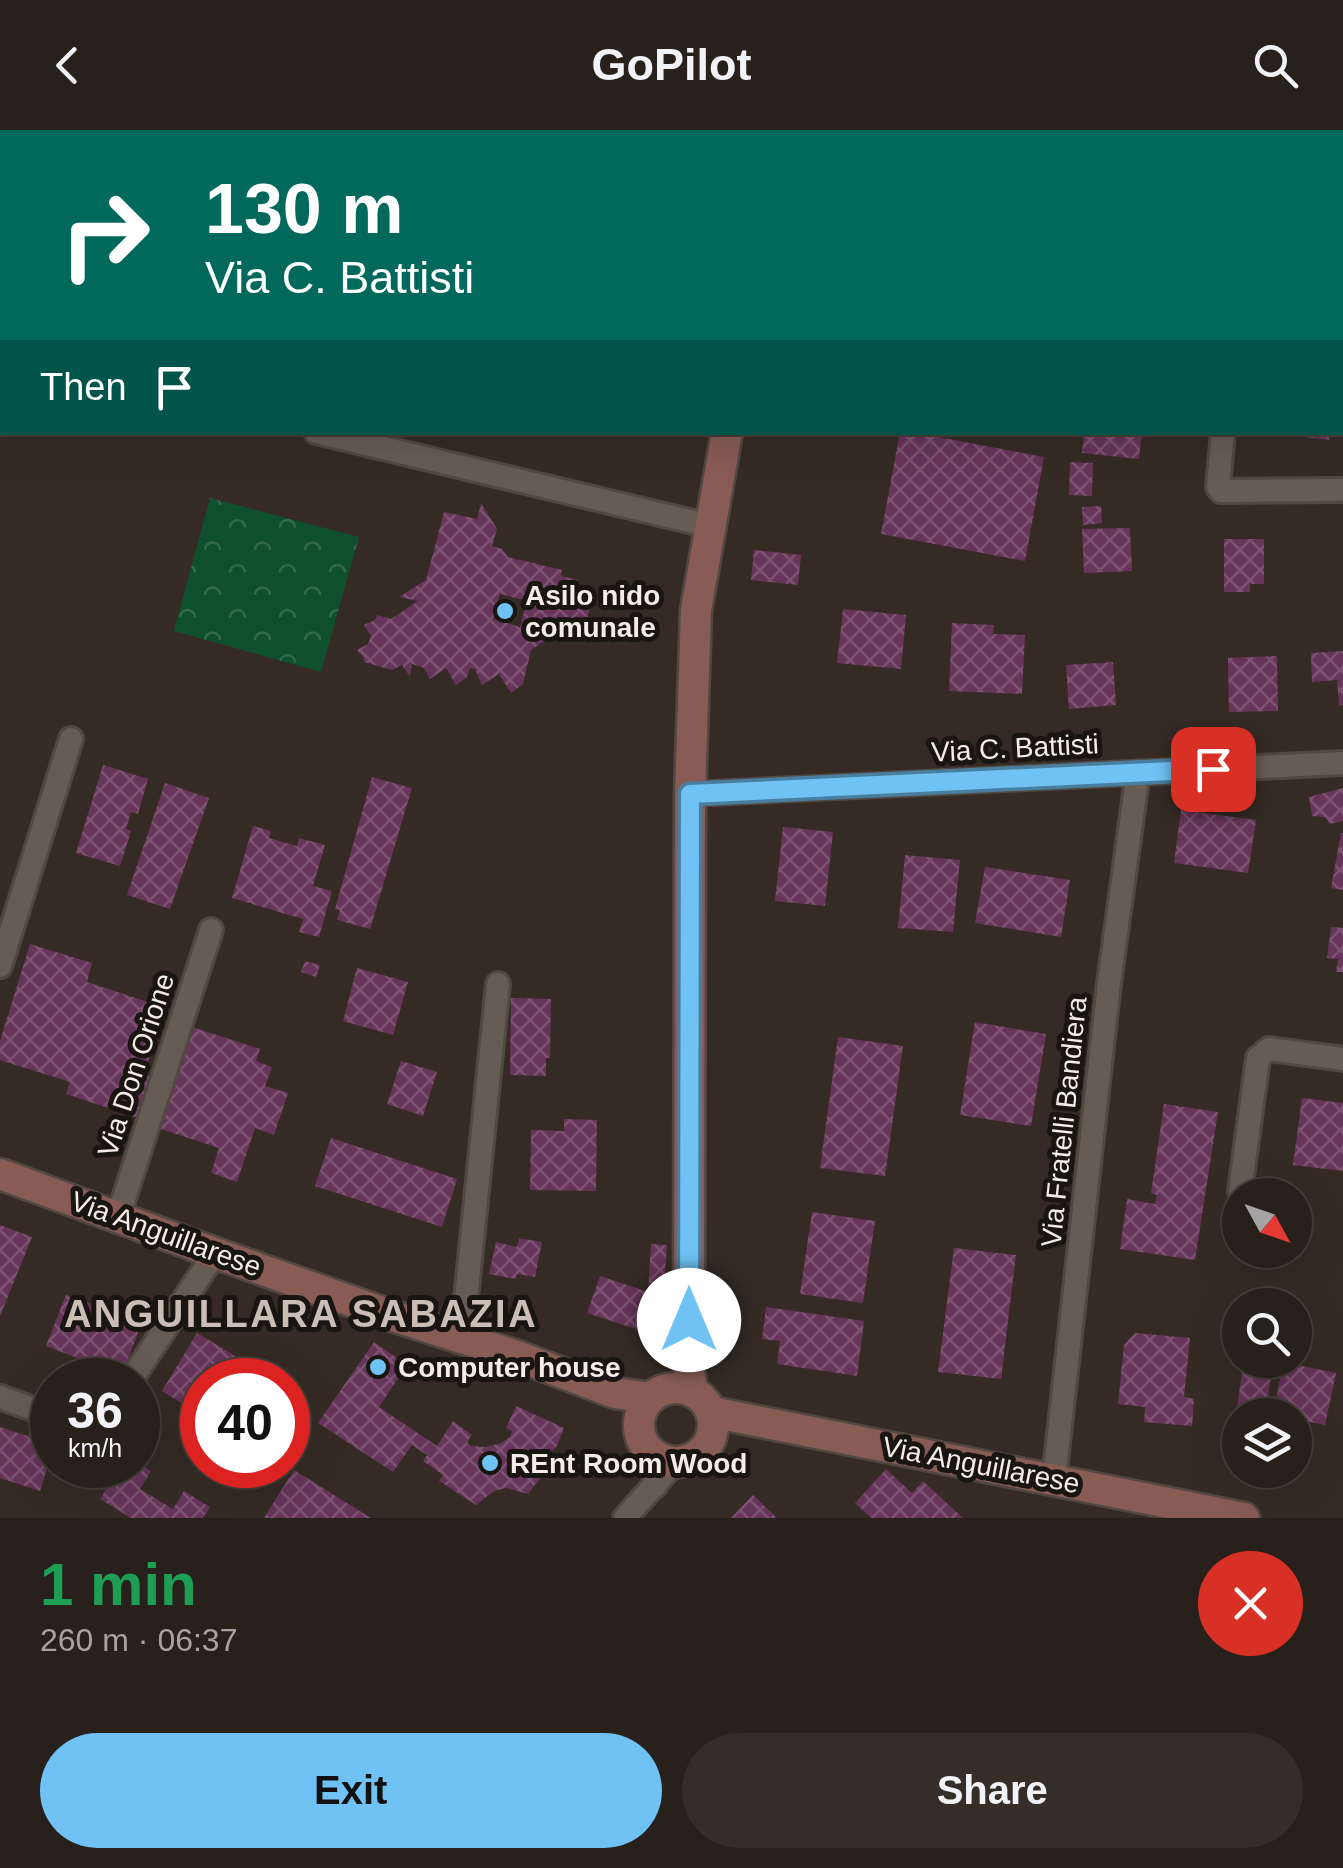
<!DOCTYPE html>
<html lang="en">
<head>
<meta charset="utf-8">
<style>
  :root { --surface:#28201b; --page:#342d28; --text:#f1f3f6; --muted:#a5a3a3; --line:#443e3a; --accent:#70c2f4 }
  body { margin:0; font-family:Helvetica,sans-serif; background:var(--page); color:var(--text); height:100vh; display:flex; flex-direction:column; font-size:38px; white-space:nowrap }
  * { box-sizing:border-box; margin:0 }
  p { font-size:32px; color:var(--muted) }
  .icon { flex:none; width:55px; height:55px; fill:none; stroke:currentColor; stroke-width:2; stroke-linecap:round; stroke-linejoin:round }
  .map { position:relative; height:1388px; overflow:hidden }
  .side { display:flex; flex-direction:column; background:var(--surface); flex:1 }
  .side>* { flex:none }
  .top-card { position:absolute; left:0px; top:0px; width:1345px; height:305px; box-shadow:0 10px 40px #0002,0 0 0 2px var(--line); background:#00695c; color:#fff; overflow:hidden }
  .needle { width:65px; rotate:130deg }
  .tools { position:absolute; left:1222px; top:1048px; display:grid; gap:20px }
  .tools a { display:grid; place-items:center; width:90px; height:90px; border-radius:50%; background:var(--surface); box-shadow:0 10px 40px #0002,0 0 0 2px var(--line); font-size:50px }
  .speed { position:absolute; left:30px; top:1228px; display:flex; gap:20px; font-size:50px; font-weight:700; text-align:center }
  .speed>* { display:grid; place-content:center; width:130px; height:130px; border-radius:50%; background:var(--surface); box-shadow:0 10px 40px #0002,0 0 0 2px var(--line); line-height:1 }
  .speed small { font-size:25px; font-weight:400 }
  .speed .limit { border:15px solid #d22; background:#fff; color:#111 }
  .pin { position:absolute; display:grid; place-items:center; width:85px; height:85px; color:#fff; margin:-42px; border-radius:20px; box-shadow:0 5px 15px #0006 }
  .me { position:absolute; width:110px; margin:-55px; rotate:0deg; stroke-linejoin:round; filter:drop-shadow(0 0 8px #0008) }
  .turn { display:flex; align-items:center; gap:35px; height:210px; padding:0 40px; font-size:45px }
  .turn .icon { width:130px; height:130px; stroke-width:2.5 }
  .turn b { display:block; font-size:70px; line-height:85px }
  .then { display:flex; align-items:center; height:95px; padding:0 40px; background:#0003; gap:20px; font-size:38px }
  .round { display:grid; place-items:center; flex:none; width:105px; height:105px; border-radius:52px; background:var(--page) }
  .summary { display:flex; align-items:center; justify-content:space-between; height:170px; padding:0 40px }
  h1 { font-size:60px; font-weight:800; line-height:75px; color:#1e9e55 }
  .button { display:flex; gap:20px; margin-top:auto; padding:20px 40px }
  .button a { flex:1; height:115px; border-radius:60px; background:var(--accent); color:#111; font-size:40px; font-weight:800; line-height:115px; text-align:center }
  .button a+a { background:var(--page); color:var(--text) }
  header { display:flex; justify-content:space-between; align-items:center; height:130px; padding:0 40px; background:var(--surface); font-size:45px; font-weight:800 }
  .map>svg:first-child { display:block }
  .park { fill:url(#park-crowns) }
  .building { fill:url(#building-cross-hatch); fill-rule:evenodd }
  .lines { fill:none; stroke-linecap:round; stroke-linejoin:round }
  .street-casing { stroke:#504841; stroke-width:28 }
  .secondary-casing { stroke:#504841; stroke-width:35 }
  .street { stroke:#675c53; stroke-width:22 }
  .secondary { stroke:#895b55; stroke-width:30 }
  .route-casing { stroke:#497e9f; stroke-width:25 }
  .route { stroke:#70c2f4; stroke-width:18 }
  .poi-dot { fill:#70c2f4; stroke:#191511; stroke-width:4 }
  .labels { text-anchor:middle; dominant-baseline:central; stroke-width:10; stroke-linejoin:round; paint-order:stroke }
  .poi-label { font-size:28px; font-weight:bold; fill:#f3ece7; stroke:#191511; text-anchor:start }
  .street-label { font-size:28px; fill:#f3ece7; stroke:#191511 }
  .district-label { font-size:38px; font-weight:bold; letter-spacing:2.5px; fill:#cbbeb4; stroke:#191511 }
</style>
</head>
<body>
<header><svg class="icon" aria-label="back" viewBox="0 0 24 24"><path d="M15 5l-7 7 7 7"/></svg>GoPilot<svg class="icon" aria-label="search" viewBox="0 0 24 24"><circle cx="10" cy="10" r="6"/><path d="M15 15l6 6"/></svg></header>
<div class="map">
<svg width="1343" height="1388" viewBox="0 0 1343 1388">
  <defs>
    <pattern id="park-crowns" width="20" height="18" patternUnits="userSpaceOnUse" patternTransform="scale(2.5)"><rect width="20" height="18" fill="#0f502c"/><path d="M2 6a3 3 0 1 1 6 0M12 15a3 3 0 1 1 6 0" fill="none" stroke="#32694b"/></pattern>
    <pattern id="building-cross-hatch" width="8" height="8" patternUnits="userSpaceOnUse" patternTransform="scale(2.5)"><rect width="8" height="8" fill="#67345a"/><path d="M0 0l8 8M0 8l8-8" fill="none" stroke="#7d5272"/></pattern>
  </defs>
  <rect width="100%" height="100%" fill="#352b24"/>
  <!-- park -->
  <path class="park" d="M210,368L359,407L321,542L174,501Z"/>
  <!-- building -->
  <path class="building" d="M900,302H911L1044,327L1025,431L881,404Z
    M1084,302H1142L1139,329L1082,323Z
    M1289,302H1330L1329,310L1289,305Z
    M1070,332L1093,333L1092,366L1069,365Z
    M481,373L497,399L492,416L502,419L508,427L562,440L561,446L578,450L573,470L591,475L583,503L564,498L531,520L523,554L511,563L499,544L482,555L475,539L470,538L467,547L456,555L446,538L430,549L424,538L412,534L410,547L402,535L392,540L364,532V528L357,520L368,514L371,506L364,495L375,490L377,485L391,489L418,471L399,467L426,450L444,382L477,389ZM500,464L527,471L520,497L493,489Z
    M1101,376L1102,393L1083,395L1082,377Z
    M1130,398L1132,441L1084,443L1082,399Z
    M1224,409H1264V454H1250V462H1224Z
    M754,420L801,425L798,455L751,450Z
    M843,479L906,485L901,539L837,533Z
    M952,493L994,495L993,504L1025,505L1022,564L949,561Z
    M1343,521V575L1339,576L1337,550L1312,552L1311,523Z
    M1277,526L1278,581L1229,582L1228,528Z
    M1113,532L1116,575L1069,579L1066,535Z
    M103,635L148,649L138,684L131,682L126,699L131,701L120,736L76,723Z
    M372,647L412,658L370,799L337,790L340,780L335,779Z
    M165,653L209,668L170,779L127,765Z
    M1343,658V691L1330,694L1325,687L1312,686L1309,667Z
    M1181,680L1256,690L1248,743L1174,733Z
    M253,696L271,701L269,708L297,716L299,708L325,715L313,756L332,761L319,807L299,802L303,789L232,768Z
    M783,697L833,702L825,776L775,771Z
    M1341,703H1343V760L1331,758Z
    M905,725L960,730L953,802L898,798Z
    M985,737L1070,750L1061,807L975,793Z
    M1331,797L1343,798V842H1336L1338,829L1327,828Z
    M30,814L92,833L87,852L166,878L144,944L158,949L144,990L66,964L70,952L0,930V911Z
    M305,831L320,835L316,847L301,842Z
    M357,838L408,852L393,905L343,891Z
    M511,868L551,869L550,928H546V946L510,945Z
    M975,892L1046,904L1031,996L960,985Z
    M189,896L260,919L256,931L272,937L265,956L288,963L274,1005L255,998L237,1052L211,1043L219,1018L155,997Z
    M838,907L903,916L885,1046L820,1038Z
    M401,931L437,942L423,986L387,974Z
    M1302,968L1343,973V1041L1293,1035Z
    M1164,974L1218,982L1195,1130L1120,1119L1127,1069L1155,1074L1157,1065L1151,1063Z
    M564,989L597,990L596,1061L530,1060L531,1000L564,1001Z
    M331,1008L457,1049L442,1097L315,1056Z
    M812,1082L875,1091L863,1173L800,1164Z
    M0,1095L32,1107L0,1186Z
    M519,1108L542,1112L535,1147L517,1144L516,1149L489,1144L496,1112L517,1117Z
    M651,1114L667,1115L663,1167L651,1204L587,1183L600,1146L648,1162Z
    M954,1118L1016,1125L1001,1249L938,1242Z
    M66,1165L142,1192L122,1245L46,1216Z
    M766,1177L864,1191L857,1246L777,1234L780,1211L762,1209Z
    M197,1203L275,1250H202V1286L162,1261Z
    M1135,1203L1190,1208L1184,1267L1194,1269L1192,1296L1144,1292L1145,1277L1118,1274L1124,1215Z
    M374,1212L407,1235L379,1277L437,1316L453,1291L472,1305L467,1312L471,1316L486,1317L501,1313L510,1307L512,1301L506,1298L516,1276L564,1298L557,1316L551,1322L557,1327L528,1364L506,1358L494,1361L476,1375L439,1351L443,1345L423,1331L427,1325L412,1315L393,1342L318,1293Z
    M1283,1232L1336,1243L1325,1295L1295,1289V1285H1289L1291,1274L1276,1271Z
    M1243,1233L1272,1237L1266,1284L1237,1280Z
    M0,1297L52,1314V1323L40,1361L0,1348Z
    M138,1333L151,1341L140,1359L173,1379L184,1361L210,1377L203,1388H131L100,1369L121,1335Z
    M886,1339L912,1363L923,1351L963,1388H871L855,1373Z
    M294,1340L371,1388H264Z
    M753,1365L777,1388H731Z"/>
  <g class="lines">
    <!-- street casing -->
    <g class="street-casing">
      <path id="street" d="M1297,0L1320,2
        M1250,2V0
        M1342,5H1343
        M0,228H2
        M316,302L710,396
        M1223,302L1218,357L1221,361L1343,360
        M690,664L1343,633
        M0,836L71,609
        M1240,1061L1258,928L1269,919L1343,929
        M118,1087L211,800
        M462,1208L498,854
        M131,1250L215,1123
        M0,1267L52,1286
        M650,1321L656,1335L655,1356
        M1054,1349L1109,853L1138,642
        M625,1388L675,1332"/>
    </g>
    <!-- secondary casing -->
    <g class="secondary-casing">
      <path id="secondary" d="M782,2V0
        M0,1044L215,1123L390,1185L520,1227L615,1263L651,1268
        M639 1295a37 37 0 1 1 74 0a37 37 0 1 1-74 0Z
        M692,1262L686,1216L689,1189L690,664L696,480L727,302
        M711,1282L1244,1388"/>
    </g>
    <!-- street -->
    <use href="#street" class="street"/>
    <!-- secondary -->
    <use href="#secondary" class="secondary"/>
  </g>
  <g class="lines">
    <!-- route casing -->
    <g class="route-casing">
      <path id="route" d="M689,1190L690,664L1213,639"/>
    </g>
    <!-- route -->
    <use href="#route" class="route"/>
  </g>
  <!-- markers -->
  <g class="poi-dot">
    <circle cx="505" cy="481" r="10"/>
    <circle cx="378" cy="1237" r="10"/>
    <circle cx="490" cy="1333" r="10"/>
  </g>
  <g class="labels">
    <!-- poi labels -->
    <g class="poi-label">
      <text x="525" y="465">Asilo nido<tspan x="525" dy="32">comunale</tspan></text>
      <text x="398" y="1237">Computer house</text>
      <text x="510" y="1333">REnt Room Wood</text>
    </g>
    <!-- street labels -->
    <g class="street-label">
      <text transform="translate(1015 618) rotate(-3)">Via C. Battisti</text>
      <text transform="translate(136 935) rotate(-72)">Via Don Orione</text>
      <text transform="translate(1064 992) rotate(-84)">Via Fratelli Bandiera</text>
      <text transform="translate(166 1104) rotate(20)">Via Anguillarese</text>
      <text transform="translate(981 1335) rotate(11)">Via Anguillarese</text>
    </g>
    <!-- district labels -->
    <g class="district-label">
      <text x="301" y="1184">ANGUILLARA SABAZIA</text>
    </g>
  </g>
</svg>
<div class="tools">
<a><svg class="needle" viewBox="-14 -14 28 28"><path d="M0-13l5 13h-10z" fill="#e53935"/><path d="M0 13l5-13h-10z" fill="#a5a3a3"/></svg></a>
<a><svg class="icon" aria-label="search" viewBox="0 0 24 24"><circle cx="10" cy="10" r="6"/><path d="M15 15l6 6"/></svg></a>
<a><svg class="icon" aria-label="layers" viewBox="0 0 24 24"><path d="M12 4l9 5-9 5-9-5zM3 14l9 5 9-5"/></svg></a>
</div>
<div class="speed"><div>36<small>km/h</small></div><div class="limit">40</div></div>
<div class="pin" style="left:1213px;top:639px;background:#d93025"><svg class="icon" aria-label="arrive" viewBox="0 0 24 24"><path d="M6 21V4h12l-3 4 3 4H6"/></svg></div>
<svg class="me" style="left:689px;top:1190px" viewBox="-20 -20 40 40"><circle r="19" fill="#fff"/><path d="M0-13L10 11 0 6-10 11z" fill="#70c2f4"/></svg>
<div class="top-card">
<div class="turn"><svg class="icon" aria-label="right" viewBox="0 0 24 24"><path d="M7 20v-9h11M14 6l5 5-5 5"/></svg><div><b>130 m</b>Via C. Battisti</div></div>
<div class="then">Then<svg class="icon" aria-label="arrive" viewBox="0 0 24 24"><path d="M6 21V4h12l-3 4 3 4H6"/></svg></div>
</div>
</div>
<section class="side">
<div class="summary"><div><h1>1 min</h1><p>260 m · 06:37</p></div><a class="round" style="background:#d93025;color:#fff"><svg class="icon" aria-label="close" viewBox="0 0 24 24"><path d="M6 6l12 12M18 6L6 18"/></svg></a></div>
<div class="button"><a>Exit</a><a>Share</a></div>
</section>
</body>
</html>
